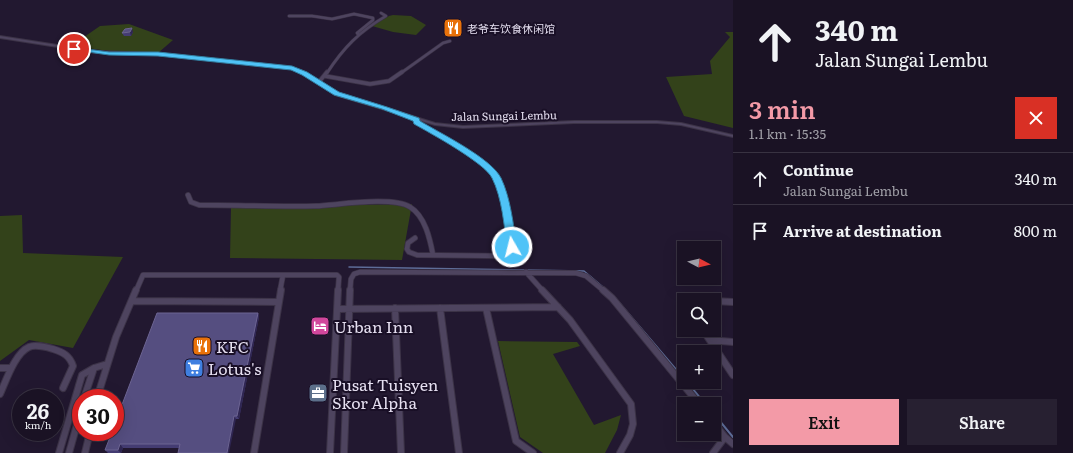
<!DOCTYPE html>
<html lang="en">
<head>
<meta charset="utf-8">
<style>
  :root { --surface:#1a1224; --page:#272031; --text:#f1f3f6; --muted:#9f9ea6; --line:#383241; --accent:#f39aa7 }
  body { margin:0; font-family:Literata,"Noto Sans SC",serif; background:var(--page); color:var(--text); height:100vh; display:flex; flex-direction:column; font-size:15px; white-space:nowrap }
  * { box-sizing:border-box; margin:0 }
  p { font-size:13px; color:var(--muted) }
  .icon { flex:none; width:22px; height:22px; fill:none; stroke:currentColor; stroke-width:2; stroke-linecap:round; stroke-linejoin:round }
  .map { position:relative; flex:1; overflow:hidden }
  .side { display:flex; flex-direction:column; background:var(--surface); width:340px }
  .side>* { flex:none }
  .banner { background:#1a1224; color:var(--text); overflow:hidden }
  .needle { width:26px; rotate:97deg }
  .tools { position:absolute; left:677px; top:241px; display:grid; gap:8px }
  .tools a { display:grid; place-items:center; width:44px; height:44px; border-radius:0px; background:var(--surface); box-shadow:0 4px 16px #0002,0 0 0 1px var(--line); font-size:20px }
  .speed { position:absolute; left:12px; top:389px; display:flex; gap:8px; font-size:20px; font-weight:700; text-align:center }
  .speed>* { display:grid; place-content:center; width:52px; height:52px; border-radius:50%; background:var(--surface); box-shadow:0 4px 16px #0002,0 0 0 1px var(--line); line-height:1 }
  .speed small { font-size:10px; font-weight:400 }
  .speed .limit { border:6px solid #d22; background:#fff; color:#111 }
  .pin { position:absolute; display:grid; place-items:center; width:34px; height:34px; color:#fff; margin:-17px; border:2px solid #fff; border-radius:50%; box-shadow:0 1px 4px #0007 }
  .me { position:absolute; width:44px; margin:-22px; rotate:352deg; stroke-linejoin:round; filter:drop-shadow(0 0 3px #0008) }
  .turn { display:flex; align-items:center; gap:14px; height:84px; padding:0 16px; font-size:18px }
  .turn .icon { width:52px; height:52px; stroke-width:2.5 }
  .turn b { display:block; font-size:28px; line-height:34px }
  .round { display:grid; place-items:center; flex:none; width:42px; height:42px; border-radius:0px; background:var(--page) }
  .headline { display:flex; align-items:center; justify-content:space-between; height:68px; padding:0 16px }
  h1 { font-size:24px; font-weight:600; line-height:30px; color:var(--accent) }
  .button { display:flex; gap:8px; margin-top:auto; padding:8px 16px }
  .button a { flex:1; height:46px; border-radius:0px; background:var(--accent); color:#111; font-size:16px; font-weight:600; line-height:46px; text-align:center }
  .button a+a { background:var(--page); color:var(--text) }
  ul { padding:0; list-style:none }
  li { display:flex; align-items:center; gap:12px; height:52px; padding:0 16px; border-top:1px solid var(--line) }
  li div { flex:1 }
  li b { display:block; font-size:15px }
  li em { font-style:normal }
  main { display:flex; flex:1; min-height:0 }
  .map>svg:first-child { display:block }
  .green { fill:#33421a }
  .lines { fill:none; stroke-linecap:round; stroke-linejoin:round }
  .stream-far1 { stroke:#5e6d98; stroke-width:1.5 }
  .stream { stroke:#5e6d98; stroke-width:2 }
  .street-far3-casing { stroke:#3c3347; stroke-width:3.5 }
  .street-far2-casing { stroke:#3c3347; stroke-width:5 }
  .street-far1-casing { stroke:#3c3347; stroke-width:6 }
  .street-casing { stroke:#3c3347; stroke-width:8 }
  .secondary-casing { stroke:#3c3347; stroke-width:2 }
  .street-far3 { stroke:#4e445f; stroke-width:2.5 }
  .street-far2 { stroke:#4e445f; stroke-width:3.5 }
  .street-far1 { stroke:#4e445f; stroke-width:4.5 }
  .street { stroke:#4e445f; stroke-width:6 }
  .secondary { fill:#4e445f; fill-rule:evenodd }
  .wall { fill:#443c72 }
  .shaded-wall { fill:#2f2652 }
  .building { fill:#554e80; stroke:#6c6492 }
  .route { fill:#4fc3f7; stroke:#337fa1 }
  .labels { text-anchor:middle; dominant-baseline:central; stroke-width:4; stroke-linejoin:round; paint-order:stroke }
  .far-poi-label { font-size:11px; fill:#e5dff0; stroke:#190f26; text-anchor:start }
  .far-street-label { font-size:11px; fill:#e5dff0; stroke:#190f26 }
  .near-poi-label { font-size:16px; fill:#e5dff0; stroke:#190f26; text-anchor:start }
</style>
</head>
<body>
<main>
<div class="map">
<svg width="733" height="453" viewBox="0 0 733 453">
  <rect width="100%" height="100%" fill="#221830"/>
  <!-- green -->
  <path class="green" d="M393,15L411,16L426,25L416,35L393,32L372,26L389,16Z
    M129,24L173,40L158,53L117,52L71,46L100,26Z
    M725,32H733V128L684,116L666,77L712,74L710,61L730,37Z
    M412,204L402,260L230,258L231,207Z
    M22,215L23,253L123,257L73,348L29,340L0,361V216Z
    M498,341L577,342L580,346L553,354L594,425L621,415L617,430L605,453H543L520,437Z"/>
  <g class="lines">
    <!-- stream-far1 -->
    <path class="stream-far1" d="M349,267L584,271L603,287"/>
    <!-- stream -->
    <path class="stream" d="M615,298L684,379
      M687,382L705,404
      M714,414L733,437"/>
    <!-- street-far3 casing -->
    <g class="street-far3-casing">
      <path id="street-far3" d="M289,16H312L332,19L354,14L373,18V20L357,33L358,34
        M327,73C344,47 359,32 386,16L381,13
        M401,73L443,43L450,41"/>
    </g>
    <!-- street-far2 casing -->
    <g class="street-far2-casing">
      <path id="street-far2" d="M325,76L370,84L389,81L402,72
        M319,82L327,72
        M416,120V122L451,142L487,167"/>
    </g>
    <!-- street-far1 casing -->
    <g class="street-far1-casing">
      <path id="street-far1" d="M188,195L191,202L199,205C238,205 277,207 316,206C338,205 392,196 410,207C425,216 430,239 433,255
        M415,238L408,243L407,249L409,252L417,255L506,256L512,251C509,223 508,186 486,166
        M526,272L543,291
        M136,291L143,275H337L339,277L338,291
        M280,291L283,275
        M350,291L351,279L354,274L360,272L576,273L586,276L604,291"/>
    </g>
    <!-- street casing -->
    <g class="street-casing">
      <path id="street" d="M542,290L570,320L631,404L633,424L630,435L620,453
        M603,290L612,298L699,404
        M132,301L278,302
        M714,301L733,302
        M395,308L401,453
        M440,308L459,453
        M486,308L516,441L533,453
        M684,308L680,305V299L704,300
        M338,309L558,307
        M703,330L733,375
        M710,340L733,342
        M0,368H11
        M0,394C6,381 15,353 29,347C36,344 46,347 53,349C63,352 70,356 73,366L63,388
        M84,398L94,368
        M97,398L116,337L136,290
        M714,423L725,437
        M59,453L82,375L94,368L107,364
        M69,453L81,410
        M85,453L90,432
        M254,453L281,290
        M330,453L338,290
        M344,453L350,290
        M713,453L725,437L733,444"/>
    </g>
    <!-- secondary casing -->
    <g class="secondary-casing">
      <path id="secondary" d="M0,36L96,51L158,53L292,67L305,72L339,93L435,123L463,126L574,121H657L681,123L733,135V137L681,125L657,123H574L463,128L435,125L335,95L303,74L291,69L158,55L96,53L0,38Z"/>
    </g>
    <!-- street-far3 -->
    <use href="#street-far3" class="street-far3"/>
    <!-- street-far2 -->
    <use href="#street-far2" class="street-far2"/>
    <!-- street-far1 -->
    <use href="#street-far1" class="street-far1"/>
    <!-- street -->
    <use href="#street" class="street"/>
    <!-- secondary -->
    <use href="#secondary" class="secondary"/>
  </g>
  <!-- wall -->
  <path class="wall" d="M133,32L131,36H124L122,33Z
    M258,313L259,317L239,419H236L179,448H123L121,453H108L105,450Z"/>
  <!-- shaded-wall -->
  <path class="shaded-wall" d="M132,28L133,32L131,36L130,32Z
    M258,313L259,317L239,419L237,416Z
    M234,416L236,419L229,453H227Z
    M120,444L123,448L121,453L118,450Z"/>
  <!-- building -->
  <path class="building" d="M132,28L130,32L122,33L125,29Z
    M157,313H258L237,416H234L227,453H178L180,444H120L118,450H105L112,432H115V423Z"/>
  <!-- route -->
  <path class="route" d="M72,47L109,52H158L292,66L307,72L339,92L387,107L419,118L420,121C440,133 491,158 501,178C511,199 513,224 517,247L512,251L507,247C504,225 502,198 492,178C485,163 430,133 414,124L413,121L382,109L334,95L302,75L291,70L158,56L109,55L74,50H72Z"/>
  <!-- icons -->
  <defs>
    <g id="restaurant-square" transform="scale(1)"><rect x="-9" y="-9" width="18" height="18" rx="4" fill="#e8710a" stroke="#190f26"/><path d="M-5-6h1v4h1v-4h1v4h1v-4h1v5L-1.5 .5V6h-2V.5L-5-1ZM5-6V6H3V1.5H1.5Q1.5-4 5-6Z" fill="#fff"/></g>
    <g id="hotel-square" transform="scale(1)"><rect x="-9" y="-9" width="18" height="18" rx="4" fill="#d1479c" stroke="#190f26"/><path d="M-6-4.5h1.5V1H6V5H4.5V3h-9V5H-6ZM-4 0a1.8 1.8 0 1 1 3.6 0ZM.5 0V-2.5h3Q6-2.5 6 0Z" fill="#fff"/></g>
    <g id="supermarket-square" transform="scale(1)"><rect x="-9" y="-9" width="18" height="18" rx="4" fill="#3f7fe0" stroke="#190f26"/><path d="M-6-5.5h2.5l.6 2H6L4.5 2H-2.5L-4.4-4H-6ZM-1.5 3.2a1.3 1.3 0 1 0 .1 0ZM3 3.2a1.3 1.3 0 1 0 .1 0Z" fill="#fff"/></g>
    <g id="office-square" transform="scale(1)"><rect x="-9" y="-9" width="18" height="18" rx="4" fill="#5c6f8a" stroke="#190f26"/><path d="M-6-3h4V-5.5h4V-3h4V5H-6ZM-1-4.5V-3h2v-1.5ZM-6 0V1H6V0Z" fill="#fff"/></g>
  </defs>
  <g fill-rule="evenodd">
    <use href="#restaurant-square" x="453" y="28"/>
    <use href="#hotel-square" x="320" y="326"/>
    <use href="#restaurant-square" x="202" y="346"/>
    <use href="#supermarket-square" x="194" y="368"/>
    <use href="#office-square" x="318" y="393"/>
  </g>
  <g class="labels">
    <!-- far-poi labels -->
    <g class="far-poi-label">
      <text x="467" y="28">老爷车饮食休闲馆</text>
    </g>
    <!-- far-street labels -->
    <g class="far-street-label">
      <text transform="translate(504 115) rotate(-1)">Jalan Sungai Lembu</text>
    </g>
    <!-- near-poi labels -->
    <g class="near-poi-label">
      <text x="334" y="326">Urban Inn</text>
      <text x="216" y="346">KFC</text>
      <text x="208" y="368">Lotus's</text>
      <text x="332" y="384">Pusat Tuisyen<tspan x="332" dy="18">Skor Alpha</tspan></text>
    </g>
  </g>
</svg>
<div class="tools">
<a><svg class="needle" viewBox="-14 -14 28 28"><path d="M0-13l5 13h-10z" fill="#e53935"/><path d="M0 13l5-13h-10z" fill="#9f9ea6"/></svg></a>
<a><svg class="icon" aria-label="search" viewBox="0 0 24 24"><circle cx="10" cy="10" r="6"/><path d="M15 15l6 6"/></svg></a>
<a>+</a>
<a>−</a>
</div>
<div class="speed"><div>26<small>km/h</small></div><div class="limit">30</div></div>
<div class="pin" style="left:74px;top:49px;background:#d93025"><svg class="icon" aria-label="arrive" viewBox="0 0 24 24"><path d="M6 21V4h12l-3 4 3 4H6"/></svg></div>
<svg class="me" style="left:512px;top:247px" viewBox="-20 -20 40 40"><circle r="17" fill="#4fc3f7" stroke="#fff" stroke-width="3"/><path d="M0-11L8 9 0 5-8 9z" fill="#fff"/></svg>
</div>
<section class="side">
<div class="banner">
<div class="turn"><svg class="icon" aria-label="ahead" viewBox="0 0 24 24"><path d="M12 20V5M6 11l6-6 6 6"/></svg><div><b>340 m</b>Jalan Sungai Lembu</div></div>
</div>
<div class="headline"><div><h1>3 min</h1><p>1.1 km · 15:35</p></div><a class="round" style="background:#d93025;color:#fff"><svg class="icon" aria-label="close" viewBox="0 0 24 24"><path d="M6 6l12 12M18 6L6 18"/></svg></a></div>
<ul>
<li><svg class="icon" aria-label="ahead" viewBox="0 0 24 24"><path d="M12 20V5M6 11l6-6 6 6"/></svg><div><b>Continue</b><p>Jalan Sungai Lembu</p></div><em>340 m</em></li>
<li><svg class="icon" aria-label="arrive" viewBox="0 0 24 24"><path d="M6 21V4h12l-3 4 3 4H6"/></svg><div><b>Arrive at destination</b></div><em>800 m</em></li>
</ul>
<div class="button"><a>Exit</a><a>Share</a></div>
</section>
</main>
</body>
</html>
